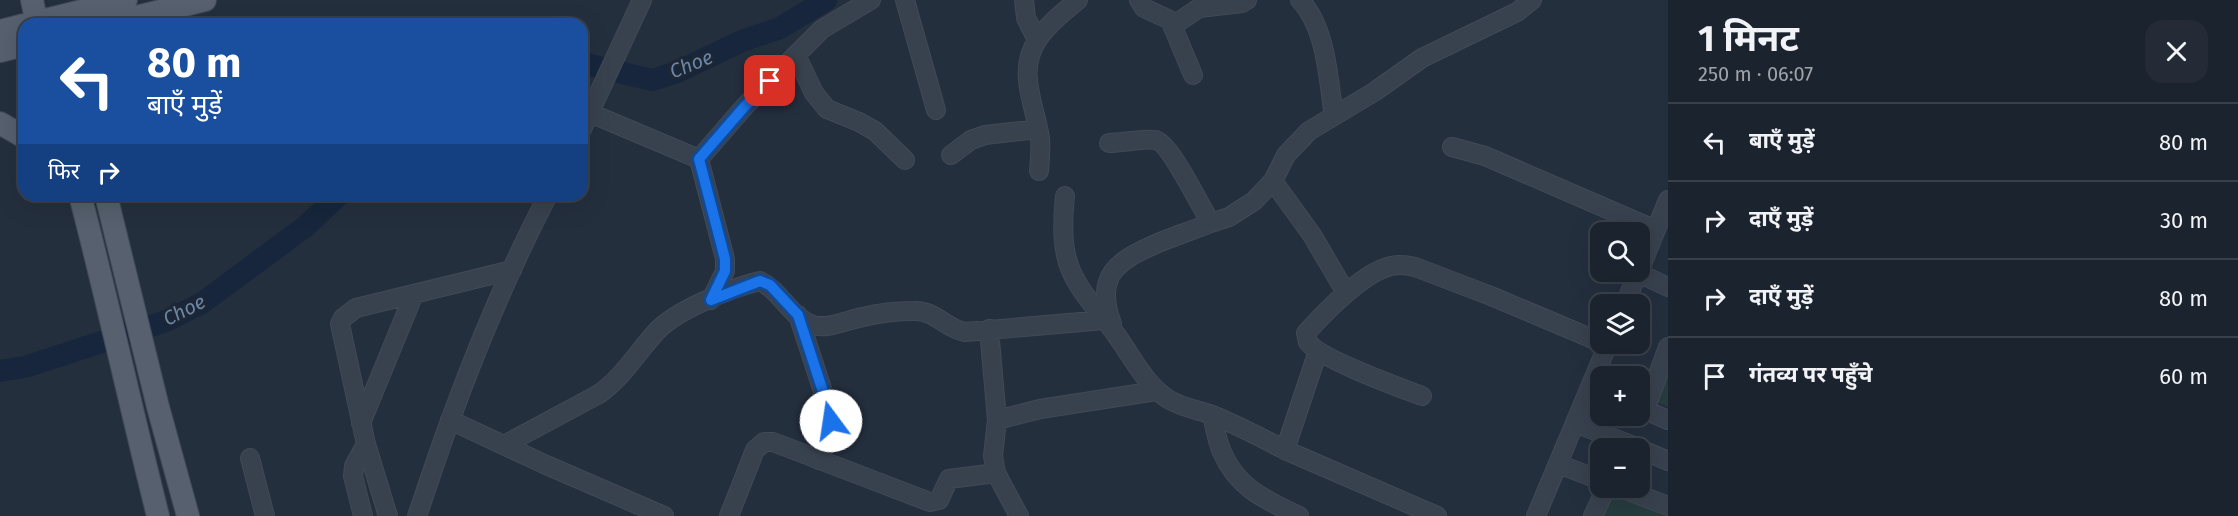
<!DOCTYPE html>
<html lang="hi">
<head>
<meta charset="utf-8">
<style>
  :root { --surface:#1b232e; --page:#242b36; --text:#f1f3f6; --muted:#a0a4aa; --line:#39404a }
  body { margin:0; font-family:"Fira Sans","Noto Sans Devanagari",sans-serif; background:var(--page); color:var(--text); height:100vh; display:flex; flex-direction:column; font-size:22px; white-space:nowrap }
  * { box-sizing:border-box; margin:0 }
  p { font-size:20px; color:var(--muted) }
  .icon { flex:none; width:33px; height:33px; fill:none; stroke:currentColor; stroke-width:2; stroke-linecap:round; stroke-linejoin:round }
  .map { position:relative; flex:1; overflow:hidden }
  .side { display:flex; flex-direction:column; background:var(--surface); width:570px }
  .side>* { flex:none }
  .hud { position:absolute; left:18px; top:18px; width:570px; height:183px; border-radius:18px; box-shadow:0 6px 24px #0002,0 0 0 2px var(--line); background:#1a4fa0; color:#fff; overflow:hidden }
  .controls { position:absolute; left:1590px; top:222px; display:grid; gap:12px }
  .controls a { display:grid; place-items:center; width:60px; height:60px; border-radius:12px; background:var(--surface); box-shadow:0 6px 24px #0002,0 0 0 2px var(--line); font-size:30px }
  .pin { position:absolute; display:grid; place-items:center; width:51px; height:51px; color:#fff; margin:-26px; border-radius:12px; box-shadow:0 3px 9px #0006 }
  .me { position:absolute; width:66px; margin:-33px; rotate:346deg; stroke-linejoin:round; filter:drop-shadow(0 0 4px #0008) }
  .turn { display:flex; align-items:center; gap:21px; height:126px; padding:0 30px; font-size:27px }
  .turn .icon { width:78px; height:78px; stroke-width:2.5 }
  .turn b { display:block; font-size:42px; line-height:51px }
  .then { display:flex; align-items:center; height:57px; padding:0 30px; background:#0003; gap:12px; font-size:22px }
  .round { display:grid; place-items:center; flex:none; width:63px; height:63px; border-radius:18px; background:var(--page) }
  .overview { display:flex; align-items:center; justify-content:space-between; height:102px; padding:0 30px }
  h1 { font-size:36px; font-weight:700; line-height:45px }
  ul { padding:0; list-style:none }
  li { display:flex; align-items:center; gap:18px; height:78px; padding:0 30px; border-top:2px solid var(--line) }
  li div { flex:1 }
  li b { display:block; font-size:22px }
  li em { font-style:normal }
  main { display:flex; flex:1; min-height:0 }
  .map>svg:first-child { display:block }
  .green { fill:#263c3f }
  .lines { fill:none; stroke-linecap:round; stroke-linejoin:round }
  .river { stroke:#17263c; stroke-width:22 }
  .minor-casing { stroke:#414a57; stroke-width:20 }
  .major-casing { stroke:#414a57; stroke-width:24 }
  .minor { stroke:#38414e; stroke-width:18 }
  .major { stroke:#56606e; stroke-width:22 }
  .route-casing { stroke:#114b97; stroke-width:15 }
  .route { stroke:#1a73e8; stroke-width:10 }
  .labels { text-anchor:middle; dominant-baseline:central; stroke-width:6; stroke-linejoin:round; paint-order:stroke }
  .water-label { font-size:20px; font-style:italic; fill:#6d86a8; stroke:#1d2633 }
</style>
</head>
<body>
<main>
<div class="map">
<svg width="1668" height="516" viewBox="0 0 1668 516">
  <rect width="100%" height="100%" fill="#242f3e"/>
  <!-- green -->
  <path class="green" d="M1668,361V407L1652,400Z
    M1614,489L1668,512V516H1603Z"/>
  <g class="lines">
    <!-- river -->
    <path class="river" d="M582,63L652,80L677,72L742,41L780,28L826,0
      M0,371L25,367L166,321L202,303L306,226L339,195"/>
    <!-- minor casing -->
    <g class="minor-casing">
      <path id="minor" d="M905,0L936,110
        M1024,0L1026,18L1037,40
        M1139,0L1144,8L1170,20L1193,75
        M1300,0C1327,29 1328,79 1334,116
        M1174,25L1199,8L1242,3L1247,0
        M796,55L814,93L827,109L859,122L875,131L905,160
        M590,113L699,159L725,259V271L711,300
        M582,129L642,0
        M1109,143C1123,143 1143,138 1155,140C1170,142 1201,208 1211,223L1229,217L1254,201L1273,181L1286,155L1309,131L1374,92L1422,58L1517,12L1532,0
        M1452,147L1485,156L1656,230
        M951,155L971,140L985,135L1038,129
        M699,159L745,106L822,29L871,0
        M1039,171C1040,160 1041,149 1040,138C1035,105 1016,71 1038,39C1049,23 1064,12 1078,0
        M1273,181L1312,235L1346,293
        M1065,196C1063,215 1062,237 1066,255C1073,288 1099,310 1117,336C1133,358 1144,383 1168,399C1182,408 1200,410 1215,416C1239,426 1262,438 1285,450
        M1640,269L1668,200
        M1638,273L1668,287
        M1625,304L1638,272
        M798,315L829,410L830,429L819,460
        M1112,324C1094,275 1117,261 1158,243C1175,236 1193,230 1211,223
        M989,329L997,420L993,456L996,473
        M1668,347L1645,410L1668,420
        M1318,351L1285,450L1437,516
        M1422,396C1401,388 1318,358 1308,342C1307,340 1307,336 1306,333C1325,312 1364,272 1391,266C1400,264 1407,265 1415,267L1491,296L1600,342
        M1212,415C1215,427 1217,441 1222,452C1237,488 1266,500 1299,516
        M450,420L544,464L664,516
        M997,420L1040,409L1156,391
        M361,423L414,294
        M1575,423L1639,448
        M504,445L599,394C623,377 637,353 656,332C676,310 731,288 760,281C781,291 791,318 813,325C828,330 849,319 863,317C879,313 898,311 914,311C935,310 946,329 965,332L1104,320
        M1640,449L1668,461
        M250,458L265,516
        M1558,464L1600,480
        M1621,488L1668,506
        M363,516L353,476L354,466L366,444
        M388,516L366,444L340,324L343,318L356,308L512,270
        M417,516C428,485 438,453 450,421C478,344 510,268 548,195
        M729,516L755,450L764,442H773L930,502L939,500L949,479L996,473L1019,516
        M1536,516L1608,344
        M1593,516L1606,488"/>
    </g>
    <!-- major casing -->
    <g class="major-casing">
      <path id="major" d="M32,0L37,24
        M29,24L126,0
        M108,24L205,0
        M0,31L24,25
        M0,51L24,45
        M0,123L24,137
        M80,195C108,302 131,409 158,516
        M106,195L158,407L188,516"/>
    </g>
    <!-- minor -->
    <use href="#minor" class="minor"/>
    <!-- major -->
    <use href="#major" class="major"/>
  </g>
  <g class="lines">
    <!-- route casing -->
    <g class="route-casing">
      <path id="route" d="M770,81L745,106L699,159L725,259V271L711,300L760,281L770,285L798,315L829,410L831,421"/>
    </g>
    <!-- route -->
    <use href="#route" class="route"/>
  </g>
  <g class="labels">
    <!-- water labels -->
    <g class="water-label">
      <text transform="translate(691 64) rotate(-22)">Choe</text>
      <text transform="translate(184 310) rotate(-27)">Choe</text>
    </g>
  </g>
</svg>
<div class="controls">
<a><svg class="icon" aria-label="search" viewBox="0 0 24 24"><circle cx="10" cy="10" r="6"/><path d="M15 15l6 6"/></svg></a>
<a><svg class="icon" aria-label="layers" viewBox="0 0 24 24"><path d="M12 4l9 5-9 5-9-5zM3 14l9 5 9-5"/></svg></a>
<a>+</a>
<a>−</a>
</div>
<div class="pin" style="left:770px;top:81px;background:#d93025"><svg class="icon" aria-label="arrive" viewBox="0 0 24 24"><path d="M6 21V4h12l-3 4 3 4H6"/></svg></div>
<svg class="me" style="left:831px;top:421px" viewBox="-20 -20 40 40"><circle r="19" fill="#fff"/><path d="M0-13L10 11 0 6-10 11z" fill="#1a73e8"/></svg>
<div class="hud">
<div class="turn"><svg class="icon" aria-label="left" viewBox="0 0 24 24"><path d="M17 20v-9H6M10 6l-5 5 5 5"/></svg><div><b>80 m</b>बाएँ मुड़ें</div></div>
<div class="then">फिर<svg class="icon" aria-label="right" viewBox="0 0 24 24"><path d="M7 20v-9h11M14 6l5 5-5 5"/></svg></div>
</div>
</div>
<section class="side">
<div class="overview"><div><h1>1 मिनट</h1><p>250 m · 06:07</p></div><a class="round"><svg class="icon" aria-label="close" viewBox="0 0 24 24"><path d="M6 6l12 12M18 6L6 18"/></svg></a></div>
<ul>
<li><svg class="icon" aria-label="left" viewBox="0 0 24 24"><path d="M17 20v-9H6M10 6l-5 5 5 5"/></svg><div><b>बाएँ मुड़ें</b></div><em>80 m</em></li>
<li><svg class="icon" aria-label="right" viewBox="0 0 24 24"><path d="M7 20v-9h11M14 6l5 5-5 5"/></svg><div><b>दाएँ मुड़ें</b></div><em>30 m</em></li>
<li><svg class="icon" aria-label="right" viewBox="0 0 24 24"><path d="M7 20v-9h11M14 6l5 5-5 5"/></svg><div><b>दाएँ मुड़ें</b></div><em>80 m</em></li>
<li><svg class="icon" aria-label="arrive" viewBox="0 0 24 24"><path d="M6 21V4h12l-3 4 3 4H6"/></svg><div><b>गंतव्य पर पहुँचे</b></div><em>60 m</em></li>
</ul>
</section>
</main>
</body>
</html>
